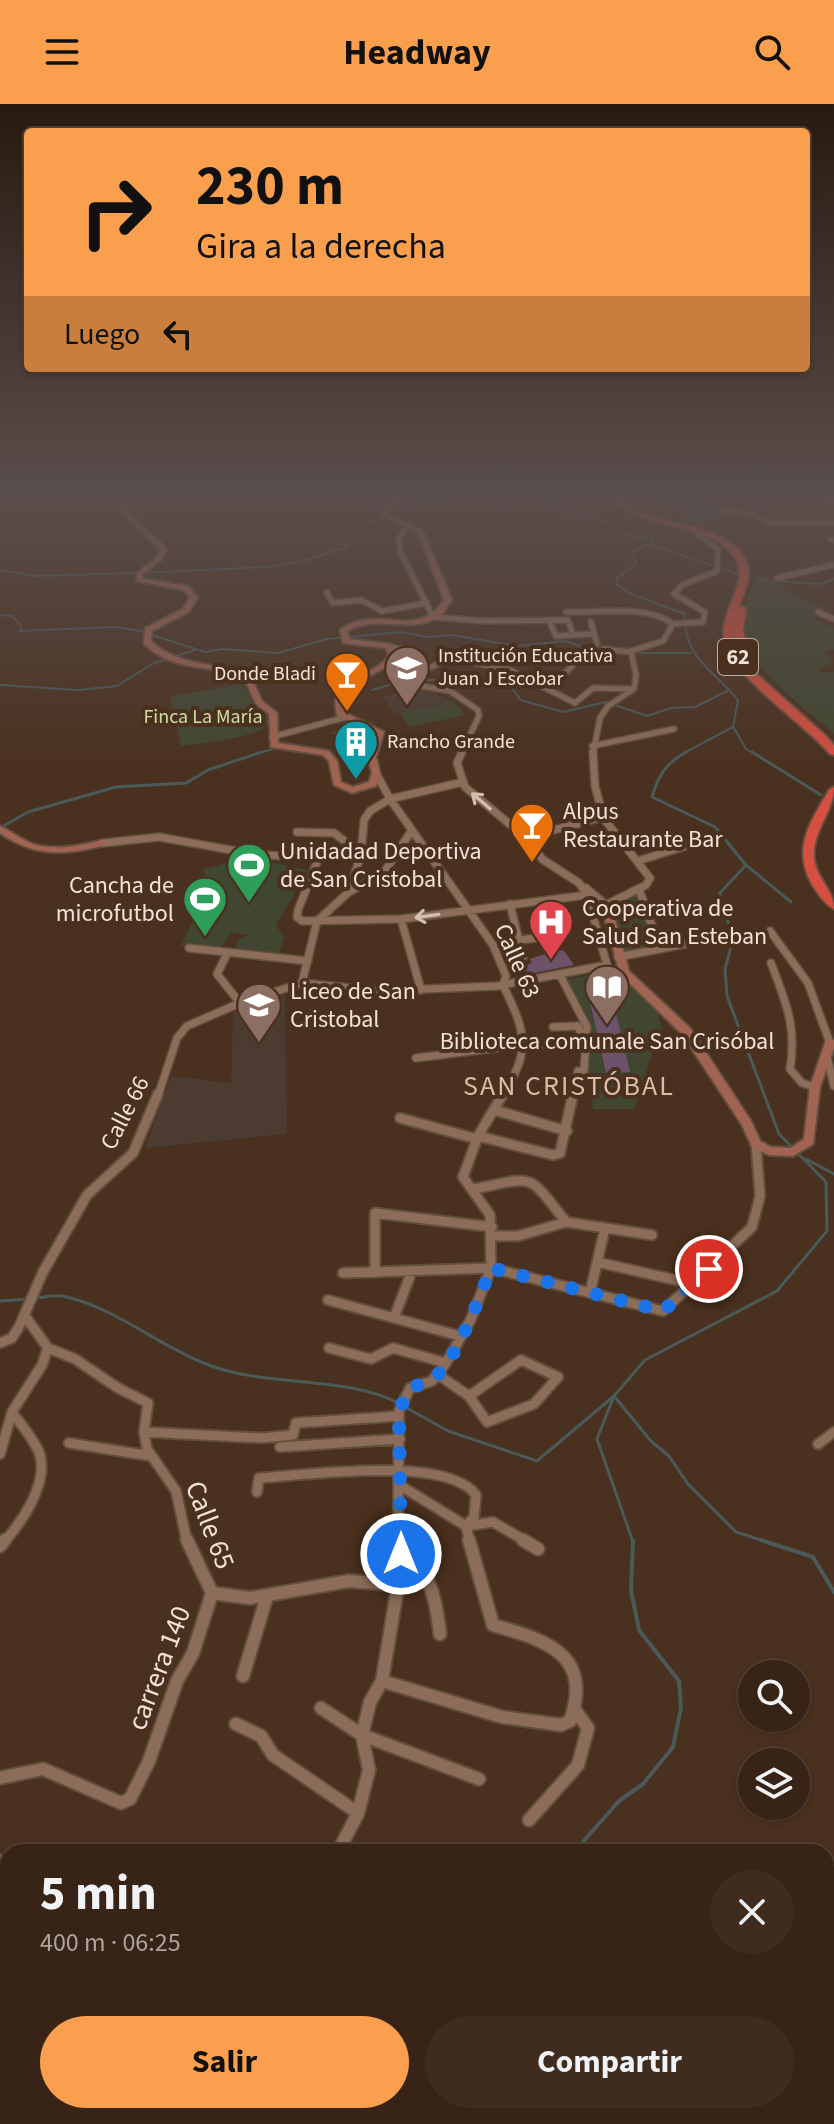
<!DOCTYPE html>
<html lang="es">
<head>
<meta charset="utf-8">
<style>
  :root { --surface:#382416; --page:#3f2c1f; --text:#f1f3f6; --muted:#aba4a1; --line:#524135; --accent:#fa9f4e }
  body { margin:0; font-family:"Source Sans 3",sans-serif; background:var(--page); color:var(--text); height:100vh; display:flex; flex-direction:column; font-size:30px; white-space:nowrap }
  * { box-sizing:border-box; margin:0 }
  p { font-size:26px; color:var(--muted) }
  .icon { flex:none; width:44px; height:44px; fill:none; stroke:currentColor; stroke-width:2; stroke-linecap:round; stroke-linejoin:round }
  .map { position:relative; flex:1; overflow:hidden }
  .drawer { position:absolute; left:0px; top:1740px; width:834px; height:280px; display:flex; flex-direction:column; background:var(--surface); border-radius:24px 24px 0 0; box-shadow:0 2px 6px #0004,0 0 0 2px var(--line) }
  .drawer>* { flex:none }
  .top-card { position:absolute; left:24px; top:24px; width:786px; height:244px; border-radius:8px; box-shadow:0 2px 6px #0004,0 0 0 2px var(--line); background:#fa9f4e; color:#111; overflow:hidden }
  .fabs { position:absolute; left:738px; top:1556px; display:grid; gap:16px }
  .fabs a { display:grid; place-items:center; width:72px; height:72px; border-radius:50%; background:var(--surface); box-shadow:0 2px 6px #0004,0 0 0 2px var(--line); font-size:40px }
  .pin { position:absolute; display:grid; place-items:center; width:68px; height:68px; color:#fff; margin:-34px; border:4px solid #fff; border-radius:50%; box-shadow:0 2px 8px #0007 }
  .me { position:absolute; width:88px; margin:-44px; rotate:0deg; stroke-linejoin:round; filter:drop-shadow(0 0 6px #0008) }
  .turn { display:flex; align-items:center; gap:28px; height:168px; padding:0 40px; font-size:36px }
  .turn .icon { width:104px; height:104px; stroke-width:2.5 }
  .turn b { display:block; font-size:56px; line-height:68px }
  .then { display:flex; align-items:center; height:76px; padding:0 40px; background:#0003; gap:16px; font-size:30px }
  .round { display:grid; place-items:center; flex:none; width:84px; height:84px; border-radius:42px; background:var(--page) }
  .head { display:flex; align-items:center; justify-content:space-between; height:136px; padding:0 40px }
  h1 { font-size:48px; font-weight:700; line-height:60px }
  .button { display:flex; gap:16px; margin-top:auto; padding:16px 40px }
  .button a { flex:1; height:92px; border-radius:48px; background:var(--accent); color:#111; font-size:32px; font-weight:700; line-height:92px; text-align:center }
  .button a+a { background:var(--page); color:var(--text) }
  header { display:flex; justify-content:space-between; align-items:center; height:104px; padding:0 40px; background:var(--accent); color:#111; font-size:36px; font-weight:700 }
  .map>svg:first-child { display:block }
  .education { fill:#4c3b30 }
  .green { fill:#414630 }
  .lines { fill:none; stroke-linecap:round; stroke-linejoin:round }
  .stream-far2 { stroke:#495a59; stroke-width:2 }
  .stream-far1 { stroke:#495a59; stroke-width:3 }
  .stream { stroke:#495a59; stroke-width:4 }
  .building { fill:#6c536a }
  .street-far3-casing { stroke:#634d3c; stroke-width:8 }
  .street-far2-casing { stroke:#634d3c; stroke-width:10 }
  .street-far1-casing { stroke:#634d3c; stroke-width:13 }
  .street-casing { stroke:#634d3c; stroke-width:16 }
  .secondary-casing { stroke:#634d3c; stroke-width:4 }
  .highway-casing { stroke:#634d3c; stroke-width:4 }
  .street-far3 { stroke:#8b6d59; stroke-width:5 }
  .street-far2 { stroke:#8b6d59; stroke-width:7 }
  .street-far1 { stroke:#8b6d59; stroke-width:9 }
  .street { stroke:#8b6d59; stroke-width:12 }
  .secondary { fill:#a26452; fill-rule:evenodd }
  .highway { fill:#d64f40; fill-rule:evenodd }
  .oneway { stroke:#d4bfb1 }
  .route { stroke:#1a73e8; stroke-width:14; stroke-dasharray:0 25.2 }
  .labels { text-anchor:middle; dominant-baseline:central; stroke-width:8; stroke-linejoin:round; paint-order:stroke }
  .far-poi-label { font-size:20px; fill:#f3e2d7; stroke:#4a301e; text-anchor:start }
  .far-park-label { font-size:20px; fill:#d1dea4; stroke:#4a301e }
  .shield { fill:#4a301e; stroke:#c0ada0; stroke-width:2 }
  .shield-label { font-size:22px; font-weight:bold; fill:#f3e2d7 }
  .poi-label { font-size:24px; fill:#f3e2d7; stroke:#4a301e; text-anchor:start }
  .street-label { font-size:24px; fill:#f3e2d7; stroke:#4a301e }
  .quarter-label { font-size:28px; letter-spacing:2px; fill:#debda7; stroke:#4a301e }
  .near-street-label { font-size:28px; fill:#f3e2d7; stroke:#4a301e }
</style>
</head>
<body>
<header><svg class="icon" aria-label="menu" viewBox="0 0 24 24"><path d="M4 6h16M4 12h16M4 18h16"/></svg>Headway<svg class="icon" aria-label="search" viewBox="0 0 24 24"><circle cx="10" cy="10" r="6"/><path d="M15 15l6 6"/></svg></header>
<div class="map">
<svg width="834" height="2020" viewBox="0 0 834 2020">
  <rect width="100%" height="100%" fill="#4a301e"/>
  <!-- education -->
  <path class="education" d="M416,585L430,586L450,597L396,610L383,593Z
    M285,891L287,1030L145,1044L171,972L231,979L233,908Z"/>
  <!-- green -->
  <path class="green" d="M664,392C677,393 714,399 723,411L703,421L684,418L685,413L697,409L661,396Z
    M758,473L788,483L781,485L826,504L814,515L834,524V545L824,548L833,558L818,565L823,569L834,568V630C788,588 711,543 758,473Z
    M241,580L270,618C257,635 203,639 181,642L170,592Z
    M453,597L465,611L410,623L400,609Z
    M250,753L308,766L276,821L284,833L279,850L234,846L239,835L248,831L231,829L219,846L181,842L194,814L219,782L207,778L203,765Z
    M634,790L639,792L658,841L628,848L622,843L613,804Z
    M622,860L657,907L667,940L656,939L634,1005H593L585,943L589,924L566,875L612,867V861Z"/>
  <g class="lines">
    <!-- stream-far2 -->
    <path class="stream-far2" d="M171,388H238
      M560,388L548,401L570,413L604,417L627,431L653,435L650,440L632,447L636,460L617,474L616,480L629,489L685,510C682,553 714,566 738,596L733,623L682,650
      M650,440L739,471
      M0,466L35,472L135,469
      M141,469L269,463L303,457L344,444L367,418L395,411L411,398L503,388
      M757,473L769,477
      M772,477L820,480L834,475
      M0,511L13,512L21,522L20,527L115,523L142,527
      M149,530L205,548L222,545L278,549L327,535L401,528L428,533L452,531L517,542L565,537L593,546L607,542L642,549H691
      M409,576H491L510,582L521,596L563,608L606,598L647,612L671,604L695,603L729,586
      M0,581L78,586L117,582L152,560L195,546
      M372,586L396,579
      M734,624L746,645L755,650
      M334,630L347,617
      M256,650L273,645"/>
    <!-- stream-far1 -->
    <path class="stream-far1" d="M752,648L821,691
      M2,723L28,708L116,683L186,679L208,666L262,648
      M746,761L791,798
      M806,1055L834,1070
      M36,1194C45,1193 58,1190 67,1193C117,1205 159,1242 206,1260C266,1284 346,1271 398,1299
      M0,1197L28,1195
      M405,1303L448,1327L537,1357L614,1292L651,1337L669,1352L688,1380L736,1428L767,1438
      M633,1438L597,1335L614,1292L645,1256L777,1187L827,1127L826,1078L779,1030L727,892L725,865L733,835L720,789L746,761L715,723L652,693C658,672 666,659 686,648"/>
    <!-- stream -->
    <path class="stream" d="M761,1436L813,1453L834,1488
      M574,1748L619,1697L643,1680L673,1643L681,1604L679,1577L639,1526L631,1486L633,1436
      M221,2020L224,2012"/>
  </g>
  <!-- building -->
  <path class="building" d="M557,846L564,847L574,861L528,870L523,862L532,859L530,855Z
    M608,875L630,968L606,969L585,876Z"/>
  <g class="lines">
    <!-- street-far3 casing -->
    <g class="street-far3-casing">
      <path id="street-far3" d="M721,406L751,410L771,419H834
        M408,420L399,435L400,447L433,513L484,517L568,516
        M831,435L834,436
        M777,474L834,461
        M327,489L333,499L361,496L382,507L427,499
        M566,508C600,509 647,500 673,520L703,518L705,508L674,490L682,481L717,467L718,445L698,430L702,428
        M818,508L834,515
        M549,517L556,532L573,531
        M591,518L597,540
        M569,519L573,531L594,530
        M387,542L412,548V560L400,572L404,579L450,587L478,606L479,612L461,650
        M603,545L631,548
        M402,577L450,554L510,566L575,599L593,584L634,585
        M549,585L578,556
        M272,633L346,613
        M592,642L674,625
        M593,650L600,614L608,602L634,585L636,571L631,547L663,537L673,520"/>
    </g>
    <!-- street-far2 casing -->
    <g class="street-far2-casing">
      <path id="street-far2" d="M376,669L390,695L493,841L506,872L503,881C526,929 532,946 502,992
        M297,728L334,729L351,742
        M527,733L603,713
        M103,739L159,733L259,751L319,753L298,806L297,813L302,817L401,815L587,791
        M319,753L353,742
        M641,756L695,739
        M586,784L606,801L646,781L650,774L604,715L595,682L593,648
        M639,785L660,845
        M349,788L361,750L364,716L370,707L390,695L463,678
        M510,800L523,853
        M401,815L421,886
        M770,827L808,879L830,939
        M520,836L565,830
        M189,844L308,857
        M227,850L217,870L240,899
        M618,853L695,838
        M771,859C786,899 797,922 790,965L802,979L815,983
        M560,871L587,923L584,967H578L573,992
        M302,879L317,817L349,788L383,770L412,726
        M553,923L578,922L584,939
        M827,953L834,982
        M416,954L520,941L584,940
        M158,992L177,934L187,922L240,899L302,879L379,887L497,882L607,861L587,791L579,779L542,755L530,737L465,683L457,659L462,648"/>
    </g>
    <!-- street-far1 casing -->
    <g class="street-far1-casing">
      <path id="street-far1" d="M494,1006L567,1027
        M400,1014L477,1035
        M478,1032L553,1051L560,1049L573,990
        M473,1085C536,1073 526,1067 566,1118
        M493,1132H518L566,1118L652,1131
        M597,1158L693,1180
        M343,1169L491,1164L663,1207L752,1123L760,1092L756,1040
        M375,1169V1109L492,1123
        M590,1189L605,1124
        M328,1196L460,1232
        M394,1214L412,1167
        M0,1239L12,1234L19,1223L43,1168L87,1091L133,1049L158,990
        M48,1244L75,1255L118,1284L148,1299L144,1328L147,1345L176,1387L187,1438
        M329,1244L371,1255L393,1244L446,1259
        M521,1256L558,1273L534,1300L487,1318L469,1292Z
        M437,1270L469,1292
        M144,1328L262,1334L293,1331L296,1319L399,1312
        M69,1339L151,1352
        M818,1340L834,1328
        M280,1343L400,1335
        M0,1350L12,1308L42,1261L48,1244L25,1212
        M401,1382L466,1422L470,1438
        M257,1388L259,1374C308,1371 446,1351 476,1391L474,1413L466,1422
        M467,1422L493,1418L527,1438
        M4,1438C22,1418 48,1380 40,1351C35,1336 21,1321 12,1308
        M398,1438L399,1307L410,1284L432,1277L446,1259L471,1215L491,1164L490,1111L463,1073L478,1032L503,990"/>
    </g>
    <!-- street casing -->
    <g class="street-casing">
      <path id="street" d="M187,1436L212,1489
        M523,1436L538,1445
        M0,1442L5,1436
        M401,1450C432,1467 436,1497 440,1530
        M243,1572L267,1492
        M382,1577L502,1613L561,1621L570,1617C594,1549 544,1536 493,1521L469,1436
        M321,1604L362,1631L479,1675
        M236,1620L261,1632L273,1651L358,1709
        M0,1674L43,1665L121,1699L130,1695L149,1657L177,1577L193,1549L212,1489L250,1494L349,1477L398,1481
        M529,1716L578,1661L588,1624L575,1606
        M338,1748L358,1709L369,1666L362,1631L370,1598L382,1577L398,1481V1436
        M0,1757L8,1770
        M826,1775L834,1774
        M0,1858L8,1836
        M261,2012L262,2020"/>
    </g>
    <!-- secondary casing -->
    <g class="secondary-casing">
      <path id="secondary" d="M112,388H118L131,411L167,445L162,455L142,471L143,475L188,482L198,493L189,508L152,527L151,537C180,564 215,557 250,571L262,597L277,609L278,639L329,647L337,657L341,678L353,683L369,678L372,669L368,653L376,629L337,611C326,570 373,576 389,551L385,544L343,539L340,526C377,498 416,538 444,496L418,428L383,413L384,405L405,388H412L389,407V412L423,426L452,496C448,501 445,508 440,511C416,532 378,509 348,527L349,535L390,540L397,551C380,577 339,571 344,608L384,628L376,653L380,669L376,682L352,689L334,681L329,657L323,651L271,643L269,610L256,600L244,574C207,559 175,569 144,540L145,524L183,505L190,493L183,486L137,477V469L157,453L160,445L126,413Z
        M783,388H795L834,395V399Z
        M0,722C10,727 18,733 28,738C52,748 78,742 103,736L107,739L106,741C65,751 36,754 0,729Z
        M606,798L611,801L629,867L690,924L751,1017L760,1037L771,1043L791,1044L804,1035L810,983L825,939L826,936H834V944L820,983L813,1040L793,1052L769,1051L752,1043L742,1021L682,930L620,870L601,801Z
        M181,2012H199L196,2020H178Z"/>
    </g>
    <!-- highway casing -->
    <g class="highway-casing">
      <path id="highway" d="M603,388H611C619,395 627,402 636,407C667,422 733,421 747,459C752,473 744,489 739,502L746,504L743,528L752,553L750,555L742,553L733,528L735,513C730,535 738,548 751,565L826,632L834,641V651L830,650C804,619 730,572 724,534C719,507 753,475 733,451C703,415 640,430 603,388Z
        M834,683C834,706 815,724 814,748C812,771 834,784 834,805C825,800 818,790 813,782C791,745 810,719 829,686Z"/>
    </g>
    <!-- street-far3 -->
    <use href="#street-far3" class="street-far3"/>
    <!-- street-far2 -->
    <use href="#street-far2" class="street-far2"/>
    <!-- street-far1 -->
    <use href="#street-far1" class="street-far1"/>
    <!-- street -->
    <use href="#street" class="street"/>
    <!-- secondary -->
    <use href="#secondary" class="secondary"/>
    <!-- highway -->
    <use href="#highway" class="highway"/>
  </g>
  <!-- one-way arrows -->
  <defs><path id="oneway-shaft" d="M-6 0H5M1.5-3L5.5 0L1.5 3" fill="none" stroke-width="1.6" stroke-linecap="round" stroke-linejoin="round" transform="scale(2)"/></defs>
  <g class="oneway">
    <use href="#oneway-shaft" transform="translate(481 697) rotate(-140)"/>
    <use href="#oneway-shaft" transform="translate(427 812) rotate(172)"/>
  </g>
  <!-- sky -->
  <linearGradient id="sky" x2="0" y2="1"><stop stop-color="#291a10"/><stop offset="0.58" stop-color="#5a4e4c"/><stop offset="1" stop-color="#5a4e4c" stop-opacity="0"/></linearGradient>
  <rect width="834" height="671" fill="url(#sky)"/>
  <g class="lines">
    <!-- route -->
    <path class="route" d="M401,1450L399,1307L410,1284C417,1281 427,1280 433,1275C456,1258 480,1192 491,1164L663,1207L709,1165"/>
  </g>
  <!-- icons -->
  <defs>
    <g id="school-pin" transform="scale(2.3)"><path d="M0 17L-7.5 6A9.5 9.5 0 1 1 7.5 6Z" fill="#8d6e63" stroke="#4a301e"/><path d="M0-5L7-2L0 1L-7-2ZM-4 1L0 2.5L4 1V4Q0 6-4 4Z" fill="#fff"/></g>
    <g id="bar-pin" transform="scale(2.3)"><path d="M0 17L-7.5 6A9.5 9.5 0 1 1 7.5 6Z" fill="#e8710a" stroke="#4a301e"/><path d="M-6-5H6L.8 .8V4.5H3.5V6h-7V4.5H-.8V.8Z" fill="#fff"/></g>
    <g id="building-pin" transform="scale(2.3)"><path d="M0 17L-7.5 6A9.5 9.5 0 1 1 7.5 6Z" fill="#0f9aa8" stroke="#4a301e"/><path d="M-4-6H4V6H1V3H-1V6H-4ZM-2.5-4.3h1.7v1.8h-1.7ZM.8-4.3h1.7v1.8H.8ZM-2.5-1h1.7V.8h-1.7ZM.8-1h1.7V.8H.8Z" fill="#fff"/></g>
    <g id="stadium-pin" transform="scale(2.3)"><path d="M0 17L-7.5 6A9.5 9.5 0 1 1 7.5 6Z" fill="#2e9e5b" stroke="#4a301e"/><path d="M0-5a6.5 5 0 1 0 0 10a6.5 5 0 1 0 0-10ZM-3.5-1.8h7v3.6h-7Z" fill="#fff"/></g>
    <g id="hospital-pin" transform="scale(2.3)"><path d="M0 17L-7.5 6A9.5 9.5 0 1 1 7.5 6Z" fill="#e0444e" stroke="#4a301e"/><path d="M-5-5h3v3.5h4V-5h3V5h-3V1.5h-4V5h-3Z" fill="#fff"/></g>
    <g id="library-pin" transform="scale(2.3)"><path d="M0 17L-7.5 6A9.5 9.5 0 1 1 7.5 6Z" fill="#8d6e63" stroke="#4a301e"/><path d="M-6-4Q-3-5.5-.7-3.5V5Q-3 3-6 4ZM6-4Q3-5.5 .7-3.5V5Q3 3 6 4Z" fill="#fff"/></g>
    <g id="university-pin" transform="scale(2.3)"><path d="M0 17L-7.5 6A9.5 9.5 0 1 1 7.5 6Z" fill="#8d6e63" stroke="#4a301e"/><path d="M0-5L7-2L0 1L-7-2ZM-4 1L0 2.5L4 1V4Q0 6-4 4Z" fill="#fff"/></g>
  </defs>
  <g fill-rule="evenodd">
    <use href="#school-pin" x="407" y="564"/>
    <use href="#bar-pin" x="347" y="570"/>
    <use href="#building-pin" x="356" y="638"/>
    <use href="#bar-pin" x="532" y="721"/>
    <use href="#stadium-pin" x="249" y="761"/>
    <use href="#stadium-pin" x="205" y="795"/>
    <use href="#hospital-pin" x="551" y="818"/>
    <use href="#library-pin" x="607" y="883"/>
    <use href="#university-pin" x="259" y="901"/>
  </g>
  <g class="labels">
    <!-- far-poi labels -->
    <g class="far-poi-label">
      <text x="438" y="552">Institución Educativa<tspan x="438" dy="23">Juan J Escobar</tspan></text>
      <text x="316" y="570" text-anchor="end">Donde Bladi</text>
      <text x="387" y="638">Rancho Grande</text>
    </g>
    <!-- far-park labels -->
    <g class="far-park-label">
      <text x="203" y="613">Finca La María</text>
    </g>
    <!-- shield labels -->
    <rect class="shield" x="718" y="535" width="40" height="36" rx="6"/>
    <g class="shield-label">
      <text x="738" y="553">62</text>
    </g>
    <!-- poi labels -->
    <g class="poi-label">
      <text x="563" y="707">Alpus<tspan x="563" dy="28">Restaurante Bar</tspan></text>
      <text x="280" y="747">Unidadad Deportiva<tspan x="280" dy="28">de San Cristobal</tspan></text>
      <text x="174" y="781" text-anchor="end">Cancha de<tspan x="174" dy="28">microfutbol</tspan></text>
      <text x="582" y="804">Cooperativa de<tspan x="582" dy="28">Salud San Esteban</tspan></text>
      <text x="290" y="887">Liceo de San<tspan x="290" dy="28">Cristobal</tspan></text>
      <text x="607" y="937" text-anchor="middle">Biblioteca comunale San Crisóbal</text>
    </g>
    <!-- street labels -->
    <g class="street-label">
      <text transform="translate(517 857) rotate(66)">Calle 63</text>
      <text transform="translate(125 1009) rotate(-63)">Calle 66</text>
    </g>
    <!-- quarter labels -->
    <g class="quarter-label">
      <text x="569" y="982">SAN CRISTÓBAL</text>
    </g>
    <!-- near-street labels -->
    <g class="near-street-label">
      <text transform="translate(210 1421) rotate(69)">Calle 65</text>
      <text transform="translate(159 1564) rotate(-69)">carrera 140</text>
    </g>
  </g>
</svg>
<div class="fabs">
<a><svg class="icon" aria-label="search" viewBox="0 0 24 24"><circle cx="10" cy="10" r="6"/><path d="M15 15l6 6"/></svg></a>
<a><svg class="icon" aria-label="layers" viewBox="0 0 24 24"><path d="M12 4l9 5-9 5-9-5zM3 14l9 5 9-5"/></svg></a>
</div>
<div class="pin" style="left:709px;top:1165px;background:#d93025"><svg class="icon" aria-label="arrive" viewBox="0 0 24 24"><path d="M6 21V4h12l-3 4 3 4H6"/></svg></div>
<svg class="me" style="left:401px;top:1450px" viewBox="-20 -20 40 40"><circle r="17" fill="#1a73e8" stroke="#fff" stroke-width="3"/><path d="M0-11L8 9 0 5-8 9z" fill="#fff"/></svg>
<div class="top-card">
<div class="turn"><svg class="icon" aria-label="right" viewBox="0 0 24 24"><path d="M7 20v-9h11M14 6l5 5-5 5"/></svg><div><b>230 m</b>Gira a la derecha</div></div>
<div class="then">Luego<svg class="icon" aria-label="left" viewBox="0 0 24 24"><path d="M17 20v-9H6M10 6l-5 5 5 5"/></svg></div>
</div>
<section class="drawer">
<div class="head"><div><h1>5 min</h1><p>400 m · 06:25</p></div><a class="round"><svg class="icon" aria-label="close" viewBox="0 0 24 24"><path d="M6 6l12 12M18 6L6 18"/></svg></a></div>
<div class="button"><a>Salir</a><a>Compartir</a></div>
</section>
</div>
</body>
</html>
